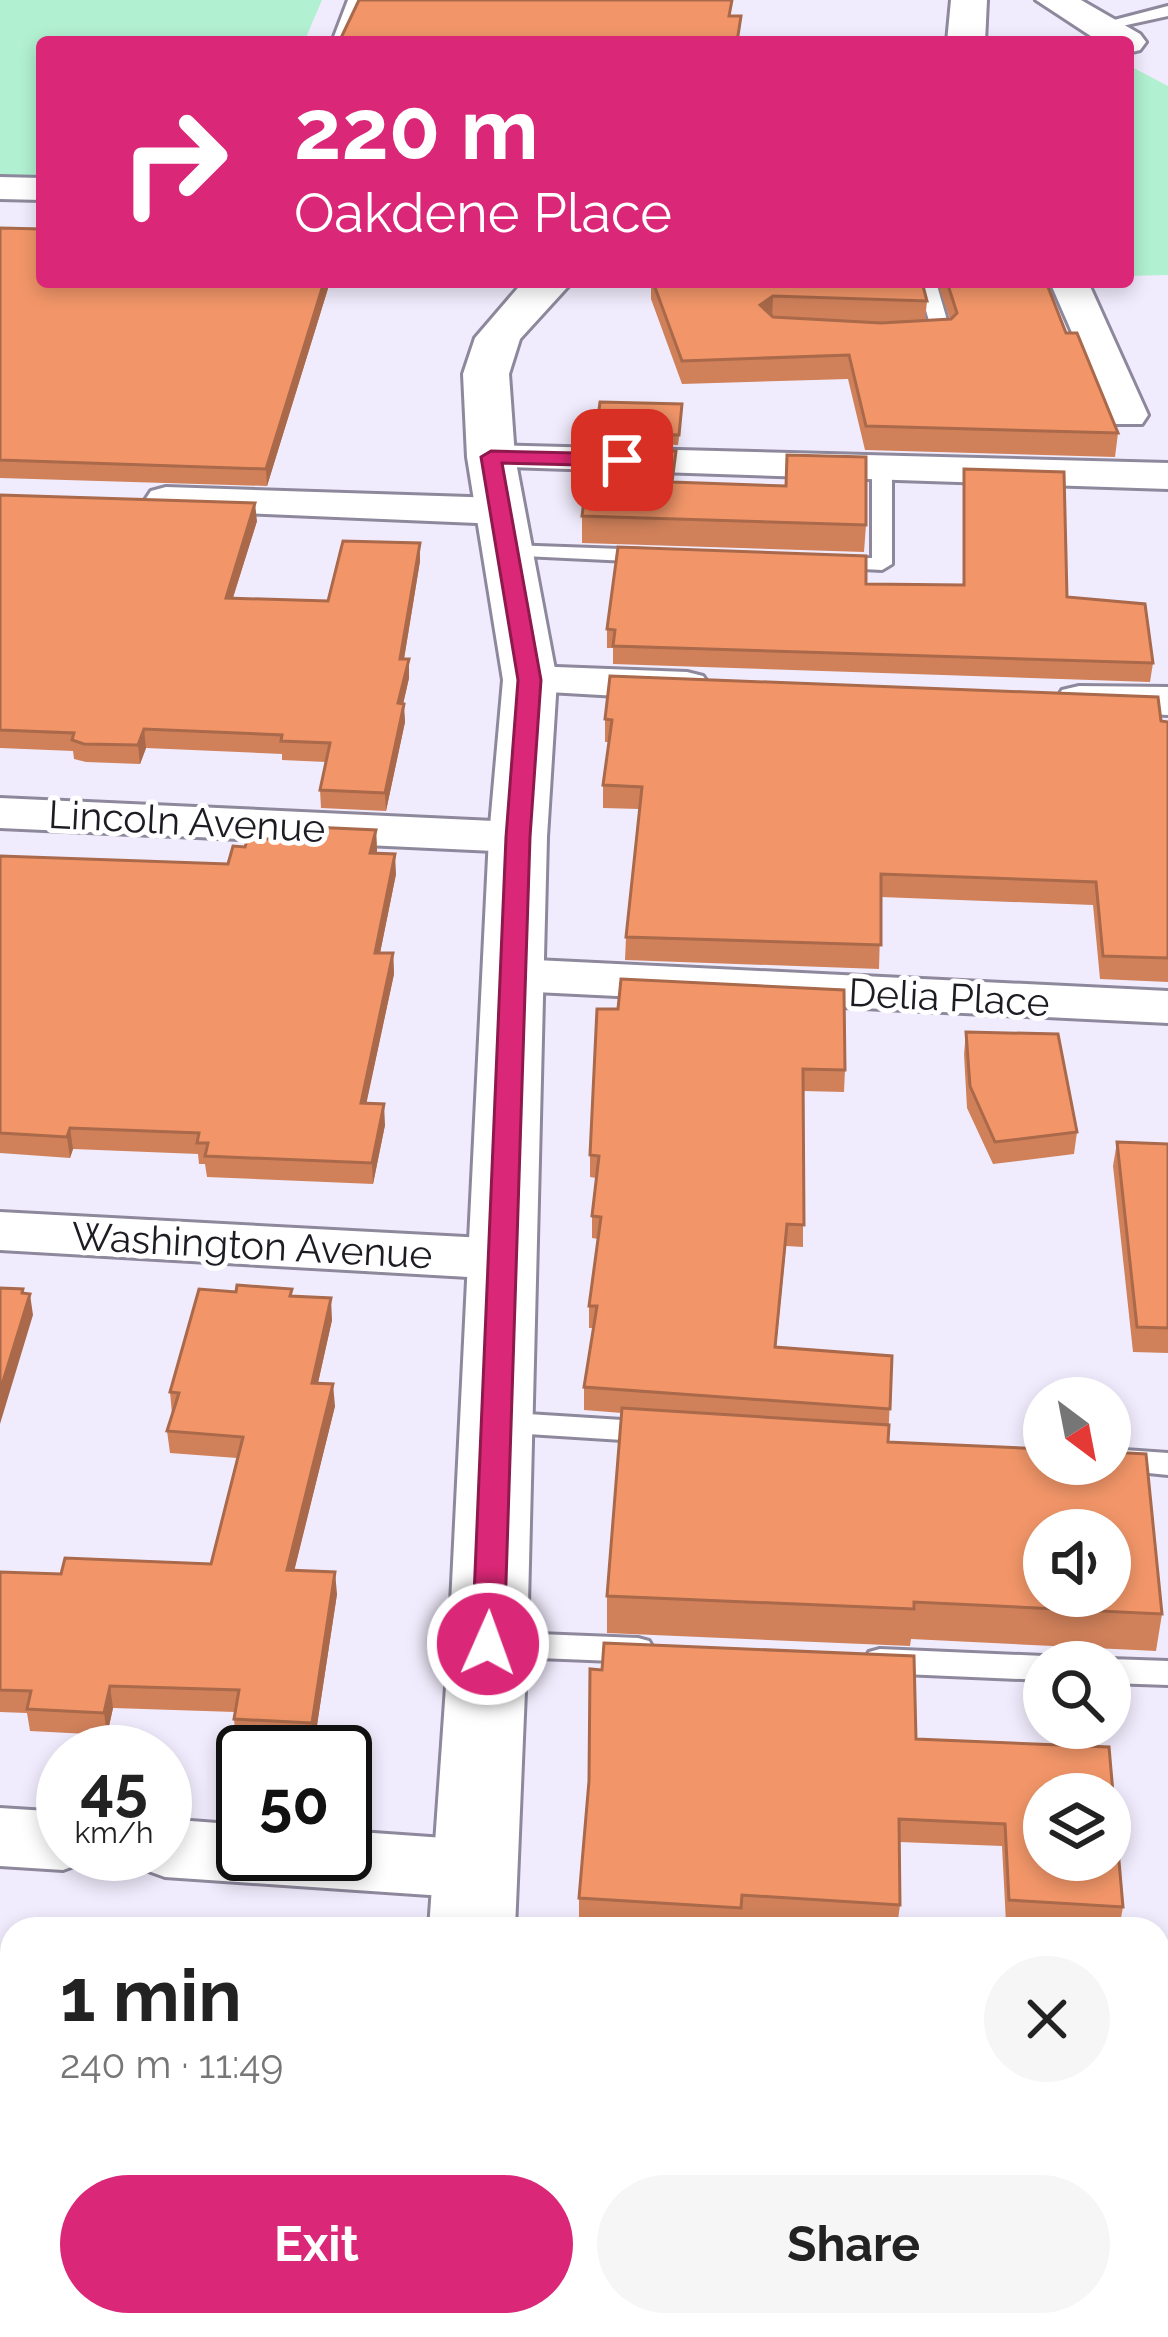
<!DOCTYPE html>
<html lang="en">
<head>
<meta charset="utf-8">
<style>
  :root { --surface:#fff; --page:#f6f6f6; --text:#222; --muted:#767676; --accent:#db2777 }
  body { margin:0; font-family:Raleway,sans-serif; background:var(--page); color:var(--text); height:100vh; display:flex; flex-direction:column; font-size:45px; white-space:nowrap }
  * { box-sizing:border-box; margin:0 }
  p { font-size:39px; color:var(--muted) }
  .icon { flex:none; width:66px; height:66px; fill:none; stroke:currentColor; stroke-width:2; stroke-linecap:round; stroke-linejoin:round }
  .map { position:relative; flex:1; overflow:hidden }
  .panel { position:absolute; left:0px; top:1917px; width:1170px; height:420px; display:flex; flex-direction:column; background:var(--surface); border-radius:36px 36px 0 0; box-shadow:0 6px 18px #0003 }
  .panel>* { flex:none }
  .hud { position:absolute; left:36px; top:36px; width:1098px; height:252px; border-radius:12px; box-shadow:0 6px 18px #0003; background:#db2777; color:#fff; overflow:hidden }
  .needle { width:78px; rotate:148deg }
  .tools { position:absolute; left:1023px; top:1377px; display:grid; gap:24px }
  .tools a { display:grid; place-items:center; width:108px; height:108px; border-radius:50%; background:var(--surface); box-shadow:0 6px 18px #0003; font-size:60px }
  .speed { position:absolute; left:36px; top:1725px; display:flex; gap:24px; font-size:60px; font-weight:700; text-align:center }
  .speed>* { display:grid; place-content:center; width:156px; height:156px; border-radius:50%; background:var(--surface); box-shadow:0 6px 18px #0003; line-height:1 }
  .speed small { font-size:30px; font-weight:400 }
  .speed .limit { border:6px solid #111; border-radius:18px; background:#fff; color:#111 }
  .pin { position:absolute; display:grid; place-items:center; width:102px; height:102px; color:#fff; margin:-51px; border-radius:24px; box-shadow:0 6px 18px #0006 }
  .me { position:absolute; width:132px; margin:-66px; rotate:2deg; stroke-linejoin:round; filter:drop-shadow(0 0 9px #0008) }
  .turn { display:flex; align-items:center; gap:42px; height:252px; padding:0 60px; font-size:54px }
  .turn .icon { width:156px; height:156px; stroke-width:2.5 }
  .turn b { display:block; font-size:84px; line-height:102px }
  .round { display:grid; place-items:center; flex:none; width:126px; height:126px; border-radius:63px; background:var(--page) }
  .head { display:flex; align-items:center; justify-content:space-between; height:204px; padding:0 60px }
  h1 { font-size:72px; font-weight:700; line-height:90px }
  .button { display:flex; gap:24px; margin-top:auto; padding:24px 60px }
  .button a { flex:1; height:138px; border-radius:72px; background:var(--accent); color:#fff; font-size:48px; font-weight:700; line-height:138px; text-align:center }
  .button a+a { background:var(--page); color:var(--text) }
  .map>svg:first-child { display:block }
  .green { fill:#b1f0d1 }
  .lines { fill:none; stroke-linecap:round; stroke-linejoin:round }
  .service-casing { stroke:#8e889c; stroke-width:6 }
  .minor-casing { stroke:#8e889c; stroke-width:6 }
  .secondary-casing { stroke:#8e889c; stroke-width:6 }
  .service { fill:#fff; fill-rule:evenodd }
  .minor { fill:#fff; fill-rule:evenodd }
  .secondary { fill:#fff; fill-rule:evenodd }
  .wall { fill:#d0815a }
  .shaded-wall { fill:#a9694a }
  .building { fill:#f29669; stroke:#a9694a; stroke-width:3; fill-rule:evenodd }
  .route { fill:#db2777; stroke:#8e194d; stroke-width:3 }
  .labels { text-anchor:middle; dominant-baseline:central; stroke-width:10; stroke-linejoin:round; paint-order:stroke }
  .street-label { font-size:39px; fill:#1e1b23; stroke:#fff }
</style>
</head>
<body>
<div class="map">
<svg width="1168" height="2337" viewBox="0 0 1168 2337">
  <rect width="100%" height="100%" fill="#f1ecfd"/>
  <!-- green -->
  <path class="green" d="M0,0H322L304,42H42V189L0,188Z
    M1128,65L1168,86V275L1128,276Z"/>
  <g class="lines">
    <!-- service casing -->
    <g class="service-casing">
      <path id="service" d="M348,0H364L348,42H332Z
        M1168,6V16L1099,31L1091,26Z
        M918,282H936L951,334L949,338L922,340L913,334L931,328Z
        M882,462L892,468V564L882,570L824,567V559L872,558V468Z
        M509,545L649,550L659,556L649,562L502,555V547Z
        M497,1412L654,1422L664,1425L669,1432L664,1439L654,1442L497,1432L487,1429L482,1422L487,1415Z
        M1110,1449L1168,1453V1475L1099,1468L1097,1464H1110Z
        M491,1632L638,1638L649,1641L654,1650L649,1659L638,1662L491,1656L480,1653L475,1644L480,1635Z
        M880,1649L1044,1656L1057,1662H1044V1680L880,1673L869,1670L864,1661L869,1652Z
        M1110,1659L1168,1661V1685L1110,1683V1662H1100Z"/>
    </g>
    <!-- minor casing -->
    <g class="minor-casing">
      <path id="minor" d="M0,177L42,178V200L0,199Z
        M1050,282H1088L1148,415L1142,424H1114L1108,415Z
        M491,445L1168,463V489L476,466L470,457L476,448Z
        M166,487L500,498L515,502L521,511L515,520L500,524L151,509L145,500L151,491Z
        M530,666L687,672L703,676L710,686L703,696L687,700L514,690L507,680L514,670Z
        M1079,686L1168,687V715L1062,710L1056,700L1062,690Z
        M0,798L518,822L536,826L543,837L536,848L518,852L0,828Z
        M515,959L1168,991V1023L515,991L496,986L489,975L496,964Z
        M0,1212L503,1239L524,1245L532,1259L524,1273L503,1279L0,1250Z
        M0,1808L63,1812V1854H92L88,1861L63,1870L0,1866Z
        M165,1819L243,1825V1854H345V1831L473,1840L499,1848L509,1869L499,1890L473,1898L165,1877L140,1868L132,1854H165Z
        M1158,1968H1168V2032H1158Z"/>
    </g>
    <!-- secondary casing -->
    <g class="secondary-casing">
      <path id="secondary" d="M951,0H987L985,42H947Z
        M1036,0H1081L1140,34L1146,42L1140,50L1128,53V42H1100Z
        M523,282H572L520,339L509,374L515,457L557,680L547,837L527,1644L515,1929H429L449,1644L489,837L503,680L467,457L463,374L475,338Z
        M391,2325H485L483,2337H387Z"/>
    </g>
    <!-- service -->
    <use href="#service" class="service"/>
    <!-- minor -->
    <use href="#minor" class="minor"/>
    <!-- secondary -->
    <use href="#secondary" class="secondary"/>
  </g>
  <!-- wall -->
  <path class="wall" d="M0,228L42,282H330L267,486L0,478Z
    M651,282H922L927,301L925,321L950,319L937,282H1046L1066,333L1118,433L1115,457L865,450L848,379L682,384L651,299Z
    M682,414L678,445L596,443V433Z
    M964,469L1067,597L1153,663L1150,682L613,664V648H607V629L866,584L963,585Z
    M675,482L866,525L864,552L582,543V516Z
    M0,495L257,521L233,598L328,601L420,543V561L404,659L409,678L403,704L405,722L386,811L321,808L320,790L326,762L282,760V754L146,748L140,764L86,762L74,759L73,751L0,748Z
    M605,719L1168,722V982L1100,979L1093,905L881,897L879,969L625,960L626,937L639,809L603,808V785L609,742H605Z
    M376,830L377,853L396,874L380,953H393L394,974L366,1103L385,1125L373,1184L207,1177L205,1164H199L198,1154L73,1149L70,1158L0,1153V856L228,864L245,847L309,841Z
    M618,1009L845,1070L844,1092L803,1091V1247L786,1246L776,1347L892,1356L888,1442L1162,1614L1156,1651L911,1639L910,1646L607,1633V1596L622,1413L584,1410V1387L593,1328H589V1306L598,1239L592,1238V1216L596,1178L590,1177V1155Z
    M966,1032L1077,1132L1074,1154L993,1164L967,1108L964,1054Z
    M1117,1142L1168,1144V1353L1133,1352L1113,1166Z
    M293,1296L332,1320L318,1383L335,1406L294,1570L337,1594L314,1745L236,1741L234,1719L235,1712L113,1708L107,1735L30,1731L27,1713L0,1712V1572L61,1574L211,1564L237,1458L170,1453L167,1431L172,1414L170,1392Z
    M916,1739L1123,1907L1119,1929L1006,1923L1002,1846L899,1842L900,1905L897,1927L741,1918L740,1929L579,1921V1898Z
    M0,1955L12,1956V2325H290L283,2337H0L5,2139L0,2138Z
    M1158,2053H1168V2268H1158Z"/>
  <!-- shaded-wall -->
  <path class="shaded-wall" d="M324,282H330L267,486L266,469Z
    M773,296L772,320L760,305Z
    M255,503L257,521L227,616L226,598Z
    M420,543V561L401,677L400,659Z
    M409,659V678L399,722L398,703Z
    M404,704L405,722L386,811L385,793Z
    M144,729L146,748L140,764L138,745Z
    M376,830L377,850L372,873L370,853Z
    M395,854L396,874L376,973L375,953Z
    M393,953L394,974L362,1124L361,1103Z
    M384,1104L385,1125L373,1184L372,1163Z
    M70,1128L73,1149L70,1158L67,1137Z
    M23,1289L25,1308L30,1294L33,1315L0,1424V1391Z
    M331,1298L332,1320L313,1405L312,1383Z
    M333,1384L335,1406L289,1592L287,1570Z
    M335,1572L337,1594L314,1745L312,1723Z
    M110,1686L113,1708L107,1735L104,1713Z
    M268,2325H290L283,2337H261Z"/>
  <!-- building -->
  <path class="building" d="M359,0H732L729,16H741L737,42H339Z
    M0,228L42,229V282H324L266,469L0,460Z
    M653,282H922L927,301L773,296L760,305L773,317L881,323L951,319L957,313L947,282H1046L1066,333H1077L1118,433L866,426L849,355L682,361Z
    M600,402L682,404L679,435L596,433Z
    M591,448L676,451L672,482L786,486L787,455L866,457V525L582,516Z
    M964,469L1064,472L1067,597L1145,604L1153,663L613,646L615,630L607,629L618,547L866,556V584L964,585Z
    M0,495L255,503L226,598L328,601L343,541L420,543L400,659H409L398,703L404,704L385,793L320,790L330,743L281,741L282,735L144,729L138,745L84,744L72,740L74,733L0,730Z
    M610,676L1158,697L1161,721L1168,722V958L1103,956L1096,882L881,874V945L626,937L642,787L603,785L612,720L605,719Z
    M312,827L376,830L370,853L395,854L375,953H393L361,1103L384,1104L372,1163L205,1156L208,1143H197L199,1133L70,1128L67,1137L0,1133V856L228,864L233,846L245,847L248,838L309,841Z
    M621,979L844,990L845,1070L803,1069L804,1225L787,1224L775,1347L892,1356L890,1409L584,1387L597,1306H589L601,1217L592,1216L599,1156L590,1155L597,1009H618Z
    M966,1032L1058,1034L1077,1132L995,1142L970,1086Z
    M1117,1142L1168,1144V1328L1137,1327Z
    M237,1285L292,1289L290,1296L331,1298L312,1383L333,1384L287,1570L335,1572L312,1723L234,1719L239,1690L110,1686L104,1713L27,1709L31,1691L0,1690V1572L61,1574L65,1558L211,1564L243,1437L167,1431L179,1393L170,1392L199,1289L236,1292Z
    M0,1288L23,1289L22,1293L30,1294L0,1391Z
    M622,1408L889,1425L888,1442L1044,1449V1464H1110V1452L1146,1454L1162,1614L914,1602V1609L607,1596ZM1044,1530H1110V1596H1044Z
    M604,1643L914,1656L916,1739L1109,1747L1123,1907L1009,1900L1005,1824L899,1819L900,1905L742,1895L741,1908L579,1898L589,1781L590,1669L602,1670ZM1044,1794H1110V1860H1044Z
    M0,1955L12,1956V2109L0,2108Z
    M1158,2053H1168V2240H1158Z
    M12,2117V2325H268L261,2337H0V2155Z
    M602,2325H806V2337H601Z"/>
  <!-- route -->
  <path class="route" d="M491,451L622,454L632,460L622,466L502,463L541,680L530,837L504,1644L499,1653H476L472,1644L506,837L518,680L481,457Z"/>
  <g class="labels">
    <!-- street labels -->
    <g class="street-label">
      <text transform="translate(187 821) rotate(3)">Lincoln Avenue</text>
      <text transform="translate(949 997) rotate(3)">Delia Place</text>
      <text transform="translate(252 1245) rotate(3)">Washington Avenue</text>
    </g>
  </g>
</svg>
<div class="tools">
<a><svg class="needle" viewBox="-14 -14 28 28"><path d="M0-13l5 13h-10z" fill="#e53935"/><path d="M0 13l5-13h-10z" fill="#767676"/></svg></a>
<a><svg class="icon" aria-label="sound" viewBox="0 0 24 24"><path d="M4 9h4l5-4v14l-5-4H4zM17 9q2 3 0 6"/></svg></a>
<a><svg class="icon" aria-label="search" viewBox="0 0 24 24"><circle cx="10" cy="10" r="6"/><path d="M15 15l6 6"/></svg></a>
<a><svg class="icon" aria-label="layers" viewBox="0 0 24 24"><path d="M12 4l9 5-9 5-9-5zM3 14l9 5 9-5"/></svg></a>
</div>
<div class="speed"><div>45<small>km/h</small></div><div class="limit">50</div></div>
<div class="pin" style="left:622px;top:460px;background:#d93025"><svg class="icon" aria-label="arrive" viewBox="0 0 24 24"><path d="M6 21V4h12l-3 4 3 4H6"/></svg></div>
<svg class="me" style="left:488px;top:1644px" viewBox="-20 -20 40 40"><circle r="17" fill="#db2777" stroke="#fff" stroke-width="3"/><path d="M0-11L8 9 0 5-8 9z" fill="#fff"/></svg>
<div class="hud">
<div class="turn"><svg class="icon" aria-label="right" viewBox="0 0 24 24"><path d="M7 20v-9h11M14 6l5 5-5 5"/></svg><div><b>220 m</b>Oakdene Place</div></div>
</div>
<section class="panel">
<div class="head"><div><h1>1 min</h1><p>240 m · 11:49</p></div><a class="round"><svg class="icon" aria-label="close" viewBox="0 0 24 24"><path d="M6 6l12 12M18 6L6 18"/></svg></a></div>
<div class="button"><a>Exit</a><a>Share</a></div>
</section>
</div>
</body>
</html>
